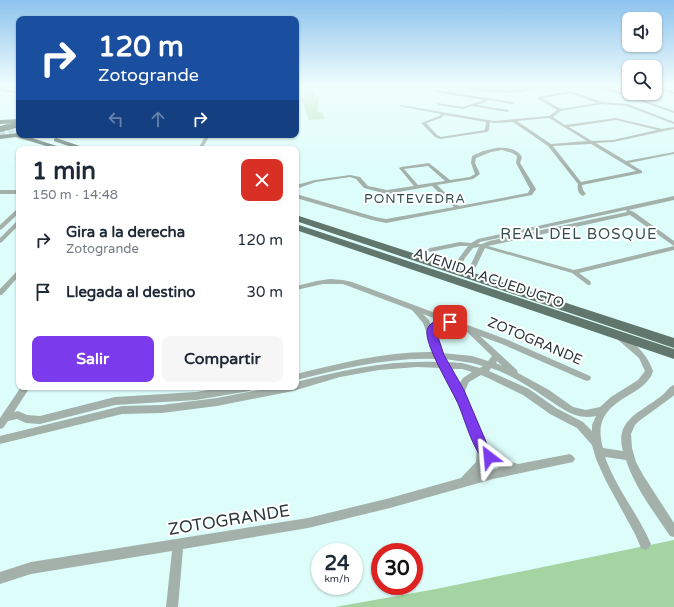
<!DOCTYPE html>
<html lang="es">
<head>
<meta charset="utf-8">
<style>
  :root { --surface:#fff; --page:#f6f6f7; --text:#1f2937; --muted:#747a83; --accent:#7c3aed }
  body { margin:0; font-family:"Varela Round",sans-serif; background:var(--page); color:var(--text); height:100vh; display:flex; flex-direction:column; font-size:15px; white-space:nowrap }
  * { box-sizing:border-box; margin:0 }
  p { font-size:13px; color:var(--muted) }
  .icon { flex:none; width:22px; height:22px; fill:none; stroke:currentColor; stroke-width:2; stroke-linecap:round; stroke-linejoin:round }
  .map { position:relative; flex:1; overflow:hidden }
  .sheet { position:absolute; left:16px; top:146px; width:283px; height:244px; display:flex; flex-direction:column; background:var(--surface); border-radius:8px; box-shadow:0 1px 3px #0004 }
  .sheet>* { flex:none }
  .guide { position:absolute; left:16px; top:16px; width:283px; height:122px; border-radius:8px; box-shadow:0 1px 3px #0004; background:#1a4fa0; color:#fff; overflow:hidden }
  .controls { position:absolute; left:622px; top:12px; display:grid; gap:8px }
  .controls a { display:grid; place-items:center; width:40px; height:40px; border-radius:8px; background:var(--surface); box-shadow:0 1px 3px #0004; font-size:20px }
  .speed { position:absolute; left:311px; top:543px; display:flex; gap:8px; font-size:20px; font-weight:700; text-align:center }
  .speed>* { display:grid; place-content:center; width:52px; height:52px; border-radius:50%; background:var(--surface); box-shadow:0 1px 3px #0004; line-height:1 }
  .speed small { font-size:10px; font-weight:400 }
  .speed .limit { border:6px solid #d22; background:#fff; color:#111 }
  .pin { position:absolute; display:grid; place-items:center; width:34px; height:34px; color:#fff; margin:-17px; border-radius:8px; box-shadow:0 2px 6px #0006 }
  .me { position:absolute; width:44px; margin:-22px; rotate:331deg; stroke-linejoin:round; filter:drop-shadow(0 0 3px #0008) }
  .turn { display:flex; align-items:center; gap:14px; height:84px; padding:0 16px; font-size:18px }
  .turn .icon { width:52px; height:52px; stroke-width:2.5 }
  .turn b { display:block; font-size:28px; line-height:34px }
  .lanes { display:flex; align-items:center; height:38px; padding:0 16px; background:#0003; justify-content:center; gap:20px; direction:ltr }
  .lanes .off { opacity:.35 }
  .round { display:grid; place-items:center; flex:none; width:42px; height:42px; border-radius:8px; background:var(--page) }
  .head { display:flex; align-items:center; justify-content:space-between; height:68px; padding:0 16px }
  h1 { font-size:24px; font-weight:800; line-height:30px }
  .action { display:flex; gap:8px; margin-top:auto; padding:8px 16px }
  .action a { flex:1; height:46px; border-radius:8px; background:var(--accent); color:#fff; font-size:16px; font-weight:800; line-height:46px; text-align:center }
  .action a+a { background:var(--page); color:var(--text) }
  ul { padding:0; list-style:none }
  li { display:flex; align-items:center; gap:12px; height:52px; padding:0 16px }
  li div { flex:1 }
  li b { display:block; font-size:15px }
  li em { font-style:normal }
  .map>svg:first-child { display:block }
  .green { fill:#c3e5c1 }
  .forest { fill:#a4d4a1 }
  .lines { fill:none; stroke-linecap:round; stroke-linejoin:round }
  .primary-tunnel { stroke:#b9d5d3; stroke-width:6; stroke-dasharray:6 3; stroke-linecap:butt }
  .minor { fill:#a4b0aa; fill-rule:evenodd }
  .primary { fill:#61766c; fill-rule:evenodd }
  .primary-bridge { stroke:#61766c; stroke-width:6 }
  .route { fill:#7c3aed; stroke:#51269a }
  .labels { text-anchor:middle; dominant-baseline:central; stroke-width:4; stroke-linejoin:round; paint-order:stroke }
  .far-neighbourhood-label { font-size:13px; letter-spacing:1px; fill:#334f4d; stroke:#fff }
  .street-label { font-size:14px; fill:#2a3635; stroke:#fff }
  .neighbourhood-label { font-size:15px; letter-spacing:1px; fill:#334f4d; stroke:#fff }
  .near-street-label { font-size:17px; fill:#2a3635; stroke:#fff }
</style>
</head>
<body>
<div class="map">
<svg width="674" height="607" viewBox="0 0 674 607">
  <rect width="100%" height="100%" fill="#ddfdfa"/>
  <!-- green -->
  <path class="green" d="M301,86H310L315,97H319L317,112H322L325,119L309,120L301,98L306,97Z"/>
  <!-- forest -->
  <path class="forest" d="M674,540V607H335L436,589Z"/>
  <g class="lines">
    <!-- primary-tunnel -->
    <path class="primary-tunnel" d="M0,136L19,127"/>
    <!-- minor -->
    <path class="minor" d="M445,86L506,90H517L538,86H542C519,97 488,92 464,89C458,88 451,88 445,86Z
      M496,86H513L495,88Z
      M590,86H594L618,91L674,111V113L616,93Z
      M655,86L674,92V94L655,88Z
      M0,88L19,92V94L0,90Z
      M436,90L512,102L514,103L512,104L489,100L477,105L508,110L509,111L507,112L472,106L463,109L438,105L437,103L463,107L484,100L435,92Z
      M571,91L602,102L628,104L674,122V124L626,106L602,104L561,111L553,117L565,125L616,118L662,129L674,127V129L613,142L596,143L626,161L674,152V154L629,163L642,171V173L582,185L583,190L586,194L583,196C578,194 577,189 578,184L548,146L513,122L494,123L490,122L489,130L487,132L440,139L435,137L421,123L439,116L441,114L399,106L401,105L494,121L549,116L557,110L538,99V97ZM571,93L597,103L561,109L542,98ZM444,115L486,122L485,130L441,137L437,135L426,123L441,118ZM549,118L587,141L551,144L517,121ZM616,120L657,130L613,140L592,141L569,127ZM591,144L636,171L581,182L553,146Z
      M206,135H210L202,149H198Z
      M496,148C506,147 517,148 522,157L520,163L536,189L532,195L386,223L372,220L296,198V194L375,217L386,219L454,207L432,186L387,194L364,188L356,179L350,177L316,182L296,189V185L315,180L350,175L360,177L368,186L387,190L414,186L399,168L401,167L429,163L450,180L470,177L475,174L471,163L472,156L483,151ZM502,150L512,153L517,156L516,163L530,189L528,193L459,206L437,185L473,179L480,174L475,163L476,158L491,152ZM428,166L445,181L418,185L404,169Z
      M0,190H19V194H0Z
      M674,196V200L629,210L634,212L674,241V246L630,215L488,246L574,270L674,246V250L579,273L590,281L591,283L590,285H588L572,273L485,248L472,275L469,277L466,275L479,247L473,248L465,258L458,272L456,273L453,271L459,258L468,246H460L430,252L427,250L430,248L460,242L471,243L478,239ZM626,210L627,212L489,241L482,244H478L480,242Z
      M19,208V213L2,229L0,230V225L17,209Z
      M19,220V225L2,242L0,243V238L17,221Z
      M19,270V276L2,295H0V289L17,271Z
      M330,279L343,280L352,282L508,340L590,376L591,378L590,380L587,381L584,380L502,344L480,336L517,370L518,373L549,390L573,407L586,410L600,407L611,397L638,380L645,371L639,358L617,339L618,337L621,336C636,342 648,356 653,371C652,374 651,377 649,379C644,386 636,391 629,395C607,408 595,420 603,448L623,451C614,420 641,412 660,397C665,394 668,387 674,385V395L672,397L639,421L635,425L631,434L632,448L636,462L643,475L674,523V537L670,536C654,512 635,488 626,460L605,457C616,488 638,514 651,544L649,548L645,550L641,548L635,534L606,481L596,459L592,445L577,428L550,414L523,395L488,378L481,375L469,382L464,393L486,445L492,453L500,458L518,464L570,454L573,456L575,459L573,462L493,479L390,508L308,528L183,549L178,607H166L172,551L31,574L0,584V572L31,562L308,518L390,498L461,478L476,462L477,448L456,394L442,368L417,367L379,370L340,377L293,391L217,406L162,413L122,414L0,444V436L122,406L162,405L217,398L275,387H296V382C344,370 388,360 438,362L436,359C388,357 342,369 296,380V374C341,363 387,351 434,352L423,323L412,310L343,284H323L296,290V286L317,281ZM423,314L441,321L435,323L431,326L429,320ZM450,324L465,330L492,356L488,361L472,356L442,353L435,335C439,326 440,326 450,324ZM445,359L472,363L483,366L480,368L462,363L447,362ZM497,361L502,366L496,363ZM491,368C509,374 527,385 543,396C560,406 574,421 596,416L592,425V431L583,422L556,408L529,389L489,371ZM450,369H462L472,372L463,378L459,384ZM486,460L499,468L480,473L484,467Z
      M21,387H30L14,412L18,411L27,415L40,416L115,397L196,392L229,387H254L253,389L250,391L196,400L115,405L40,424L26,423L17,419L8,421L3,428L0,429V418Z"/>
    <!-- primary -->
    <path class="primary" d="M19,119V123L0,124V120Z
      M19,133V135H23L66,149H56L16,137L0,139V135Z
      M56,138L86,148L87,149H77L54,141V139Z
      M296,215L674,338V348L296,221Z
      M296,224L674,349V359L296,230Z"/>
    <!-- primary-bridge -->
    <path class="primary-bridge" d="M0,129L19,124"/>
  </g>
  <!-- sky -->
  <linearGradient id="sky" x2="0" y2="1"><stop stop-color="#8dc3ee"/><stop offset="0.5" stop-color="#f0fefd"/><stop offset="1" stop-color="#f0fefd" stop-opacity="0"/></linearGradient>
  <rect width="674" height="171" fill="url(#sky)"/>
  <!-- route -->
  <path class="route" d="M450,319L454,320L455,322L454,325L442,326L437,330V334L444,355L464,390L487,444L495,457L493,461L489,463C475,458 465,420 459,406C453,391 424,345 427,330C430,320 442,319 450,319Z"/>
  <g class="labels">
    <!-- far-neighbourhood labels -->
    <g class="far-neighbourhood-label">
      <text x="415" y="199">PONTEVEDRA</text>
    </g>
    <!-- street labels -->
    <g class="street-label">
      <text transform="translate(489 278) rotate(19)">AVENIDA ACUEDUCTO</text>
      <text transform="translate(535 341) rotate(23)">ZOTOGRANDE</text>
    </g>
    <!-- neighbourhood labels -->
    <g class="neighbourhood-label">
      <text x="579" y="234">REAL DEL BOSQUE</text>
    </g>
    <!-- near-street labels -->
    <g class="near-street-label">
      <text transform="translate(229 520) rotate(-9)">ZOTOGRANDE</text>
    </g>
  </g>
</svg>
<div class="controls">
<a><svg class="icon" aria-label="sound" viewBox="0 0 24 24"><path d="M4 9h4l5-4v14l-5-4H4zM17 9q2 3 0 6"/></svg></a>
<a><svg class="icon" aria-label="search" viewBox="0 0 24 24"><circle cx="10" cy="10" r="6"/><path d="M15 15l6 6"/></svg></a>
</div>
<div class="speed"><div>24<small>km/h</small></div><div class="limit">30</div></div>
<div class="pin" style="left:450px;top:322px;background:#d93025"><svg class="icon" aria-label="arrive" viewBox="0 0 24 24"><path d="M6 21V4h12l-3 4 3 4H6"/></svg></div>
<svg class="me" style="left:489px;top:457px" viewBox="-20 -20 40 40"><path d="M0-17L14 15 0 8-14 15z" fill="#7c3aed" stroke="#fff" stroke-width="4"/></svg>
<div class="guide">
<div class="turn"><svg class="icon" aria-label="right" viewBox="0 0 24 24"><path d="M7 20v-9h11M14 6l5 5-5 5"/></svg><div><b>120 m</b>Zotogrande</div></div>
<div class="lanes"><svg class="icon off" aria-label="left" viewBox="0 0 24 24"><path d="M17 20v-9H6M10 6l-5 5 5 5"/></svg><svg class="icon off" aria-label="ahead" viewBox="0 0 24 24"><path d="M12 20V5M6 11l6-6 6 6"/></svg><svg class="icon" aria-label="right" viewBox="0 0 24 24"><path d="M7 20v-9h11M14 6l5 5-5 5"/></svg></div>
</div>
<section class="sheet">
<div class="head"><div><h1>1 min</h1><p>150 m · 14:48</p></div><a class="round" style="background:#d93025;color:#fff"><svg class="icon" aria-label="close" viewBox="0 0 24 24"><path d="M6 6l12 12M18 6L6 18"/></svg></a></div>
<ul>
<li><svg class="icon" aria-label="right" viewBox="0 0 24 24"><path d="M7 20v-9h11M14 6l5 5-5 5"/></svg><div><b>Gira a la derecha</b><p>Zotogrande</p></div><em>120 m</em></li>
<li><svg class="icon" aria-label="arrive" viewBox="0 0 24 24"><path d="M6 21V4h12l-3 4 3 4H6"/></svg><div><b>Llegada al destino</b></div><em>30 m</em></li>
</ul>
<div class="action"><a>Salir</a><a>Compartir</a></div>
</section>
</div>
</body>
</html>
